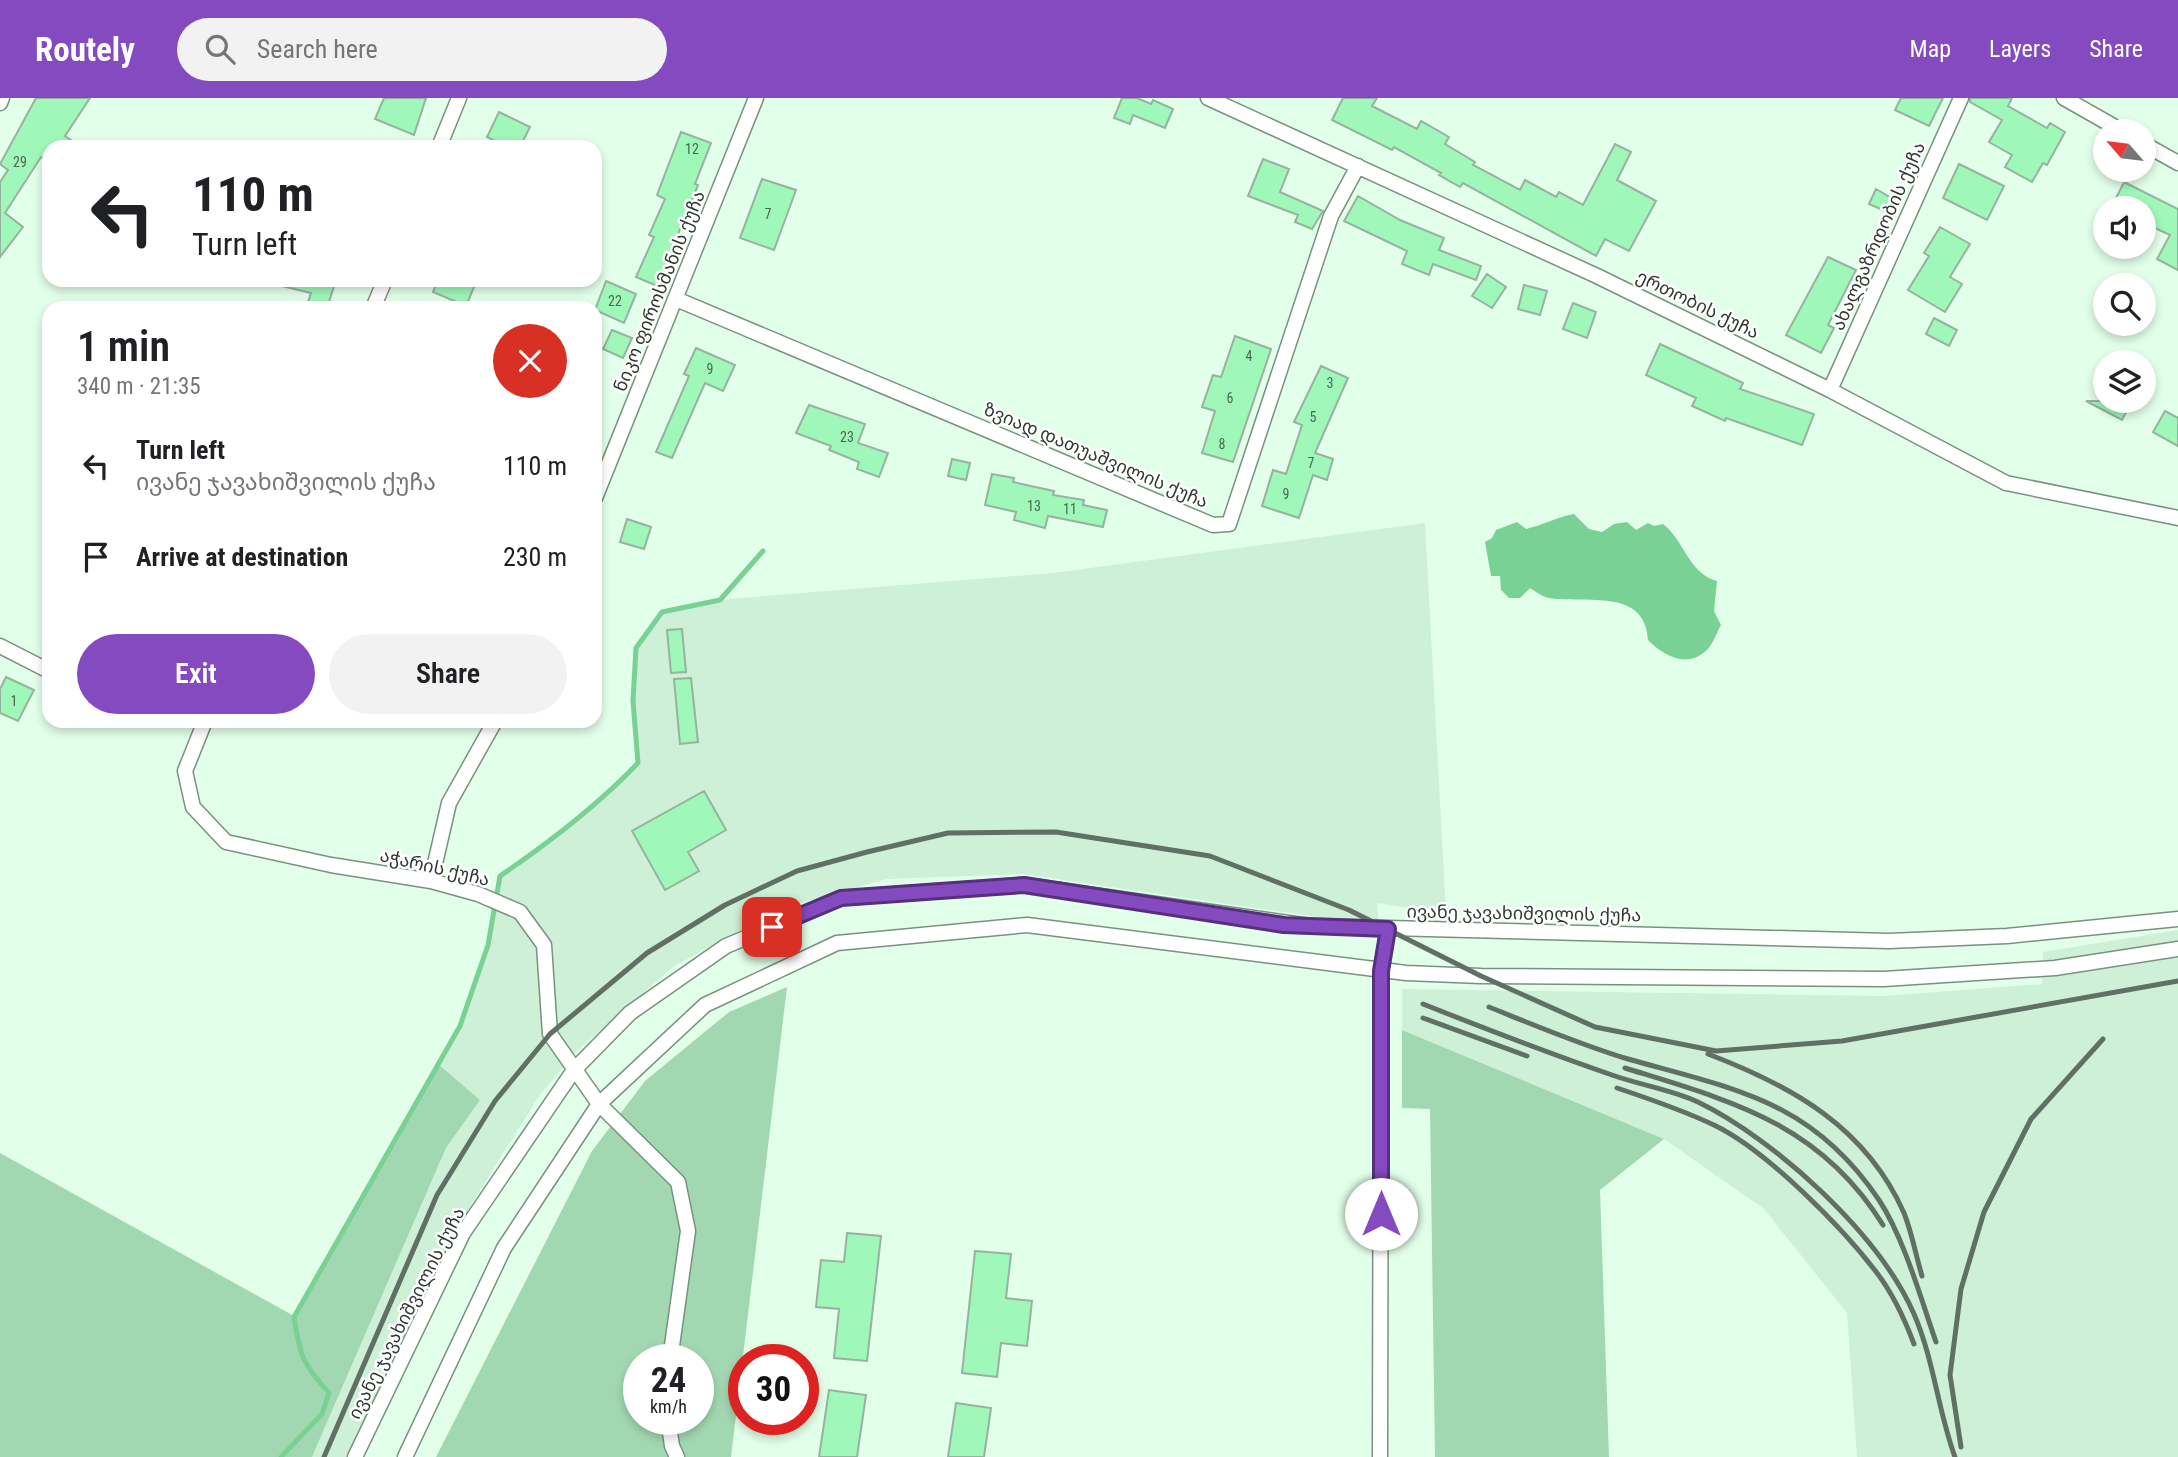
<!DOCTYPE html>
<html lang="en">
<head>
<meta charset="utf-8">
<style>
  :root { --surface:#fff; --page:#f2f2f2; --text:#202124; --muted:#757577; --accent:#844ac0 }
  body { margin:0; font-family:"Roboto Condensed","Noto Sans Georgian",sans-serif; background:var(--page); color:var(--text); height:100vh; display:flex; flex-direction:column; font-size:26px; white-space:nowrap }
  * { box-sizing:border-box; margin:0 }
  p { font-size:23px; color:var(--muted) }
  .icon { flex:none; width:38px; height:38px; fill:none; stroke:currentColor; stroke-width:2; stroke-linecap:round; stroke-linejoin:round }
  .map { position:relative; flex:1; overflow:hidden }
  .panel { position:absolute; left:42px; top:203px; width:560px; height:427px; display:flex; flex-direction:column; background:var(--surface); border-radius:21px; box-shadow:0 4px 10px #0003 }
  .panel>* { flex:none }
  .top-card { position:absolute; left:42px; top:42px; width:560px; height:147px; border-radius:21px; box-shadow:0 4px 10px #0003; background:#fff; color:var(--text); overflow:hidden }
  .needle { width:46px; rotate:298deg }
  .tools { position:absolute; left:2093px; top:21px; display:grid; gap:14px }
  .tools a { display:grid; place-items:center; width:63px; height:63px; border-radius:50%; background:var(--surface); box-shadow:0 4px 10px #0003; font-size:35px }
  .speed { position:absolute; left:623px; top:1246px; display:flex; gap:14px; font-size:35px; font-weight:700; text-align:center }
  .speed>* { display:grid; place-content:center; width:91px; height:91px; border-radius:50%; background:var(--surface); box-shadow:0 4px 10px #0003; line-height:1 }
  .speed small { font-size:18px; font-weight:400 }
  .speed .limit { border:10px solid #d22; background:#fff; color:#111 }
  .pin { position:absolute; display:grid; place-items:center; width:60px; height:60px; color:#fff; margin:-30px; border-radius:14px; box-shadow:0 4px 10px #0006 }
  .me { position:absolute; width:77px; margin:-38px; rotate:0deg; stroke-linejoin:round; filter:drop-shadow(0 0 5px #0008) }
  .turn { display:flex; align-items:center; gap:24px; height:147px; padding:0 35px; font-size:32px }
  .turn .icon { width:91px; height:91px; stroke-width:2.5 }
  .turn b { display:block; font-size:49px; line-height:60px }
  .round { display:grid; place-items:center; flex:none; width:74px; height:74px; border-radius:37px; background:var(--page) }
  .head { display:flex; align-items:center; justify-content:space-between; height:119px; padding:0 35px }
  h1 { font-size:42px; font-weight:600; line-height:52px }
  .button { display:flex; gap:14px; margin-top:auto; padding:14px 35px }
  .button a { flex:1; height:80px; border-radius:42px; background:var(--accent); color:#fff; font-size:28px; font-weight:600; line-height:80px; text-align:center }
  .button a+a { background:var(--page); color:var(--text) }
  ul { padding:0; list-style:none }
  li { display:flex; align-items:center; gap:21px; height:91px; padding:0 35px }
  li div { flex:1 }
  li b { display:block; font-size:26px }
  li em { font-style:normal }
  header { display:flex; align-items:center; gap:42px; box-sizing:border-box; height:98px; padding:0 35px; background:var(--accent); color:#fff }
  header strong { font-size:33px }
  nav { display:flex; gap:38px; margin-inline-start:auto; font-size:24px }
  .search { width:490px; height:63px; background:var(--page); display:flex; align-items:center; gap:18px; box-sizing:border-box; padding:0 24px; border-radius:38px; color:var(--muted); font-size:26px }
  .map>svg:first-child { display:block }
  .built { fill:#cef0d7 }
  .green { fill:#a2d8b1; fill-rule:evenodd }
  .water { fill:#7ad196 }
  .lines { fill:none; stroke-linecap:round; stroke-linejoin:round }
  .stream { stroke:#7ad196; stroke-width:5 }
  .building { fill:#9ff7ba; stroke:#97b29e; stroke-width:2 }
  .street-casing { stroke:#78927f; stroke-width:17 }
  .street { stroke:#fff; stroke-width:14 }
  .rail { stroke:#607064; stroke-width:5 }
  .route-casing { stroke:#56307d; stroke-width:18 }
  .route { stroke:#844ac0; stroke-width:12 }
  .labels { text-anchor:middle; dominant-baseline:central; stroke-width:5; stroke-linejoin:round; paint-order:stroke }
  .number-label { font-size:14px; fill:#4a6853 }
  .street-label { font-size:18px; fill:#2e3931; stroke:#fff }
</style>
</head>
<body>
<header>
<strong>Routely</strong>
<div class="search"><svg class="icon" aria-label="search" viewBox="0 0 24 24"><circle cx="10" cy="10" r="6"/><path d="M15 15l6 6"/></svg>Search here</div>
<nav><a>Map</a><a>Layers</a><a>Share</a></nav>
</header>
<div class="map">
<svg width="2178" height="1359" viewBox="0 0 2178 1359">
  <rect width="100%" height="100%" fill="#e2ffe9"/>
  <!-- built -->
  <path class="built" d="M1425,425L1446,816L1377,805L1379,828L1022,776L887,781L778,811L673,869L576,954L539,998L472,1105L346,1359H312L446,1050L480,1002L437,965L460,928L488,847L500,778L561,736L607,698L638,665L633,603L636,550L662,514L720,502L776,497L1053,475Z
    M2178,832V1359H1857L1847,1215L1764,1111L1664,1041L1402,932V891L1883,898L2042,886L2043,854Z"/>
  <!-- green -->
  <path class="green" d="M787,889L731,1359H436L592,1053L645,983L729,914ZM639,1262H698V1321H639Z
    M1402,932L1664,1041L1600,1092L1609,1359H1435L1430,1011L1402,1010Z
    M437,965L480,1002L446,1050L312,1359H0V1055L294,1218Z"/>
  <!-- water -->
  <path class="water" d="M1574,416L1589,431L1602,434L1614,426L1627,424L1636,432L1648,425L1654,428L1663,426C1685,443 1688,475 1717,483L1714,513L1721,527C1717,534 1713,546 1707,552C1687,571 1664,558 1648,542C1645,489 1586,506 1549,500C1543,499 1536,494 1530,490L1520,500H1509L1501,492L1500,478H1491L1485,444L1492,440L1496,432L1517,424L1526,431C1543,427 1557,419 1574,416Z"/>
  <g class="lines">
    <!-- stream -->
    <path class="stream" d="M281,1359L322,1316L329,1295C302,1265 300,1258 294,1219L460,928L488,847L500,778C550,744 596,709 638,665L633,603L636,550L662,514L720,502L763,453"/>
  </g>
  <!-- building -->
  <path class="building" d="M36,0H90L65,38L81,49H49V64L41,59L5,115L23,129L0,159V84L8,72L0,66Z
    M384,0H426L414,37L375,21Z
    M1122,0H1137L1151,6L1153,2L1173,11L1165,30L1133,17L1130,26L1114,20Z
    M1343,0H1377L1372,8L1417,31L1421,23L1449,39L1445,46L1475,64L1473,67L1520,92L1525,82L1556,99L1559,94L1583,107L1615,46L1631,54L1617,82L1656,103L1629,153L1605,141L1596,158L1463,85L1460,89L1439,77L1441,75L1394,49L1392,52L1332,22Z
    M1901,0H1943L1929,28L1895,12Z
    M1970,0H2012L2008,8L2047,30L2050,25L2065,34L2047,67L2043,65L2032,84L2005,69L2012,57L1989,44L2002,22L1970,4Z
    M499,14L530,29L520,49H507L487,39Z
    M681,34L711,45L695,86L698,87L657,188L636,179L654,139L649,137L665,101L657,97Z
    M1263,61L1289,71L1280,94L1323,113L1312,131L1295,124L1298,117L1248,98Z
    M1959,66L2004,88L1987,122L1943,100Z
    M762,81L796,92L774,152L740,140Z
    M2124,84L2178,111V172L2157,161L2170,137L2144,125V110H2111Z
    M1876,91L1893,101L1887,114L1869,106Z
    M1358,98L1400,122L1444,140L1439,152L1481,168L1476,182L1433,166L1429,177L1402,166L1407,153L1344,123Z
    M1940,129L1970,146L1950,179L1962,186L1945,214L1908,192L1929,158L1924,155Z
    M1828,159L1856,172L1828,227L1834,230L1821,255L1786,237Z
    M1487,176L1506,189L1492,210L1472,198Z
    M279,182H336L327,210H306L311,195L278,187Z
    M438,182H477L466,208L433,194Z
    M606,183L636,196L624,225L595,212Z
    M1524,187L1547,193L1540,217L1518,211Z
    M1573,205L1596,214L1587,240L1563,231Z
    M1934,220L1957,232L1949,248L1926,236Z
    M612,232L632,240L623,260L603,251Z
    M1235,238L1271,251L1233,364L1202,355L1215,313L1202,309L1213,277L1221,279Z
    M1660,246L1743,285L1740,291L1814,316L1802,347L1726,320L1725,323L1692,308L1696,300L1646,277Z
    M696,250L735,267L723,293L705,285L672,360L656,354L689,278L684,276Z
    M1321,268L1348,280L1315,355L1333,361L1327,382L1313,377L1299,420L1262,408L1273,372L1286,376L1302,327L1294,324Z
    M2086,303H2132L2122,322Z
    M809,307L865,326L858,345L888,355L879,379L857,371L859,364L829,352L831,348L796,335Z
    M2165,313L2178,320V348L2153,334Z
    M952,361L970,365L966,382L948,378Z
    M992,376L1014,380L1013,384L1054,393L1053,397L1084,402L1083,407L1107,412L1103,429L1048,418L1045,430L1014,422L1016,414L985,407Z
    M627,421L651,429L644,451L620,444Z
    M682,531L686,574L671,575L667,532Z
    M6,579L34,592L18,623L0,615V591Z
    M691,580L698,644L680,646L674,581Z
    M704,693L726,732L688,754L699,773L665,792L632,733Z
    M847,1135L881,1138L867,1263L834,1260L839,1211L816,1209L821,1162L844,1164Z
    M975,1153L1011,1156L1006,1200L1032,1203L1027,1248L1001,1245L997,1279L962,1275Z
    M829,1292L866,1297L857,1359H819Z
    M956,1305L991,1310L984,1359H948Z"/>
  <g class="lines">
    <!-- street casing -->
    <g class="street-casing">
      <path id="street" d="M1208,0L1597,178L1830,292L2006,385L2178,420
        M2064,0L2122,33
        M0,5L2,0
        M2144,46L2178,65
        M439,49L459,0
        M676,201L1213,427L1229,426L1331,118L1358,68
        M373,210L385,182
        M1830,292L1961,0
        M595,400L756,0
        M0,548L49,573
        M205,623L185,673L193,709L226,744L331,767L431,783L478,796L520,814L544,847L550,936L599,1006L678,1084L688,1133L670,1262
        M431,783L449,705L495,623
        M668,1321L672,1348L677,1359
        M355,1359L463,1135L574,972L630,915L726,848L841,800L1024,787L1310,828L1889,843L2007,838L2178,821
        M405,1359L504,1150L599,1006L705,907L837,845L1027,827L1406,875L1481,878L1884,881L2055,870L2178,851
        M1380,1359L1381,873L1388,831"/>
    </g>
    <!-- street -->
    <use href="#street" class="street"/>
    <!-- rail -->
    <path class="rail" d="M1423,906C1486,931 1548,955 1612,977C1640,987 1672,992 1698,1004C1776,1042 1879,1136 1914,1216C1934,1262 1938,1313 1955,1359
      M1489,909C1534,927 1581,947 1628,961C1734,991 1812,1002 1879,1102C1904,1140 1921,1201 1936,1244
      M1423,920L1527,958
      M1708,956C1792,988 1866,1029 1904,1115C1912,1135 1916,1158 1922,1178
      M1625,970C1731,1003 1820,1025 1883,1127
      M1617,990C1650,1001 1685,1013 1716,1028C1768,1054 1842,1129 1877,1175C1893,1196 1905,1222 1914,1246
      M1961,1349L1950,1277L1961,1191L1984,1114L2031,1021L2103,941
      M324,1359L437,1097L495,1003L550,936L647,855L725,807L797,773L867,754L948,735L1056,734L1210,758L1349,812L1481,878L1595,929L1716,953L1842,943L2178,883"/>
  </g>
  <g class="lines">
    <!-- route casing -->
    <g class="route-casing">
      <path id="route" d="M772,829L841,800L1024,787L1284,827L1388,831L1381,873V1116"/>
    </g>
    <!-- route -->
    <use href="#route" class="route"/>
  </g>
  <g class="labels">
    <!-- number labels -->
    <g class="number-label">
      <text x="692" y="51">12</text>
      <text x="20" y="64">29</text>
      <text x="768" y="116">7</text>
      <text x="615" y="203">22</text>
      <text x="1249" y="258">4</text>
      <text x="710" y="271">9</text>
      <text x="1330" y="285">3</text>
      <text x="1230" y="300">6</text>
      <text x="1313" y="319">5</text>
      <text x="847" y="339">23</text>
      <text x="1222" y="346">8</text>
      <text x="1311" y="365">7</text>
      <text x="1286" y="396">9</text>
      <text x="1034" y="408">13</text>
      <text x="1070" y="411">11</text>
      <text x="14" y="603">1</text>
    </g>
    <!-- street labels -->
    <g class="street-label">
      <text transform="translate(1878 138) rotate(-66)">ახალგაზრდობის ქუჩა</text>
      <text transform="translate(659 193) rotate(-68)">ნიკო ფიროსმანის ქუჩა</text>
      <text transform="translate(1698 206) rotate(26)">ერთობის ქუჩა</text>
      <text transform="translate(1096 357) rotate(23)">ზვიად დათუაშვილის ქუჩა</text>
      <text transform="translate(435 769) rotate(13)">აჭარის ქუჩა</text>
      <text transform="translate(1524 815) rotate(1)">ივანე ჯავახიშვილის ქუჩა</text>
      <text transform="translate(406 1215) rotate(-63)">ივანე ჯავახიშვილის ქუჩა</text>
    </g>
  </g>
</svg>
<div class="tools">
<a><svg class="needle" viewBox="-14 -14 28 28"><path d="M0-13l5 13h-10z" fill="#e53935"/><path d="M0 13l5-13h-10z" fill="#757577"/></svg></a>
<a><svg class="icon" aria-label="sound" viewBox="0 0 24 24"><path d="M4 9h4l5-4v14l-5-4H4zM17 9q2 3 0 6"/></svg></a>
<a><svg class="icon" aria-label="search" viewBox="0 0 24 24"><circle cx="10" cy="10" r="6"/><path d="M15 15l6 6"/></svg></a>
<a><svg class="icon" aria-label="layers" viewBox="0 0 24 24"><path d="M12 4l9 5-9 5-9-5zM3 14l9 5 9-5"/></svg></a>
</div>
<div class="speed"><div>24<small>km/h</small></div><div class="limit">30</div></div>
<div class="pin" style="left:772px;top:829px;background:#d93025"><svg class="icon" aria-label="arrive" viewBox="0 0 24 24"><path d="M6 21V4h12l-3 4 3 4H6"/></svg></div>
<svg class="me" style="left:1381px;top:1116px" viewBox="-20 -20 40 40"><circle r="19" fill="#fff"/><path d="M0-13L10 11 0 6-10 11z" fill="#844ac0"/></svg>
<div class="top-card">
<div class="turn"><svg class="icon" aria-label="left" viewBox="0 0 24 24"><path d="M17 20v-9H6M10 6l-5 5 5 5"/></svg><div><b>110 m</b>Turn left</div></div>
</div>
<section class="panel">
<div class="head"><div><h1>1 min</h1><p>340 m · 21:35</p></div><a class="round" style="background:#d93025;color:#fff"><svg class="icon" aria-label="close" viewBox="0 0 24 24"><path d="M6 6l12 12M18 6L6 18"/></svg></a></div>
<ul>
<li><svg class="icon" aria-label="left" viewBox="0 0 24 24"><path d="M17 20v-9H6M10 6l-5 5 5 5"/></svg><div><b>Turn left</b><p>ივანე ჯავახიშვილის ქუჩა</p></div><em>110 m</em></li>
<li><svg class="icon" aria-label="arrive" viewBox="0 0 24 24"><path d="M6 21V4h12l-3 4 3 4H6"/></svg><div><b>Arrive at destination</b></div><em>230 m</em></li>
</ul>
<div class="button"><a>Exit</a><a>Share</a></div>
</section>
</div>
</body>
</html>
